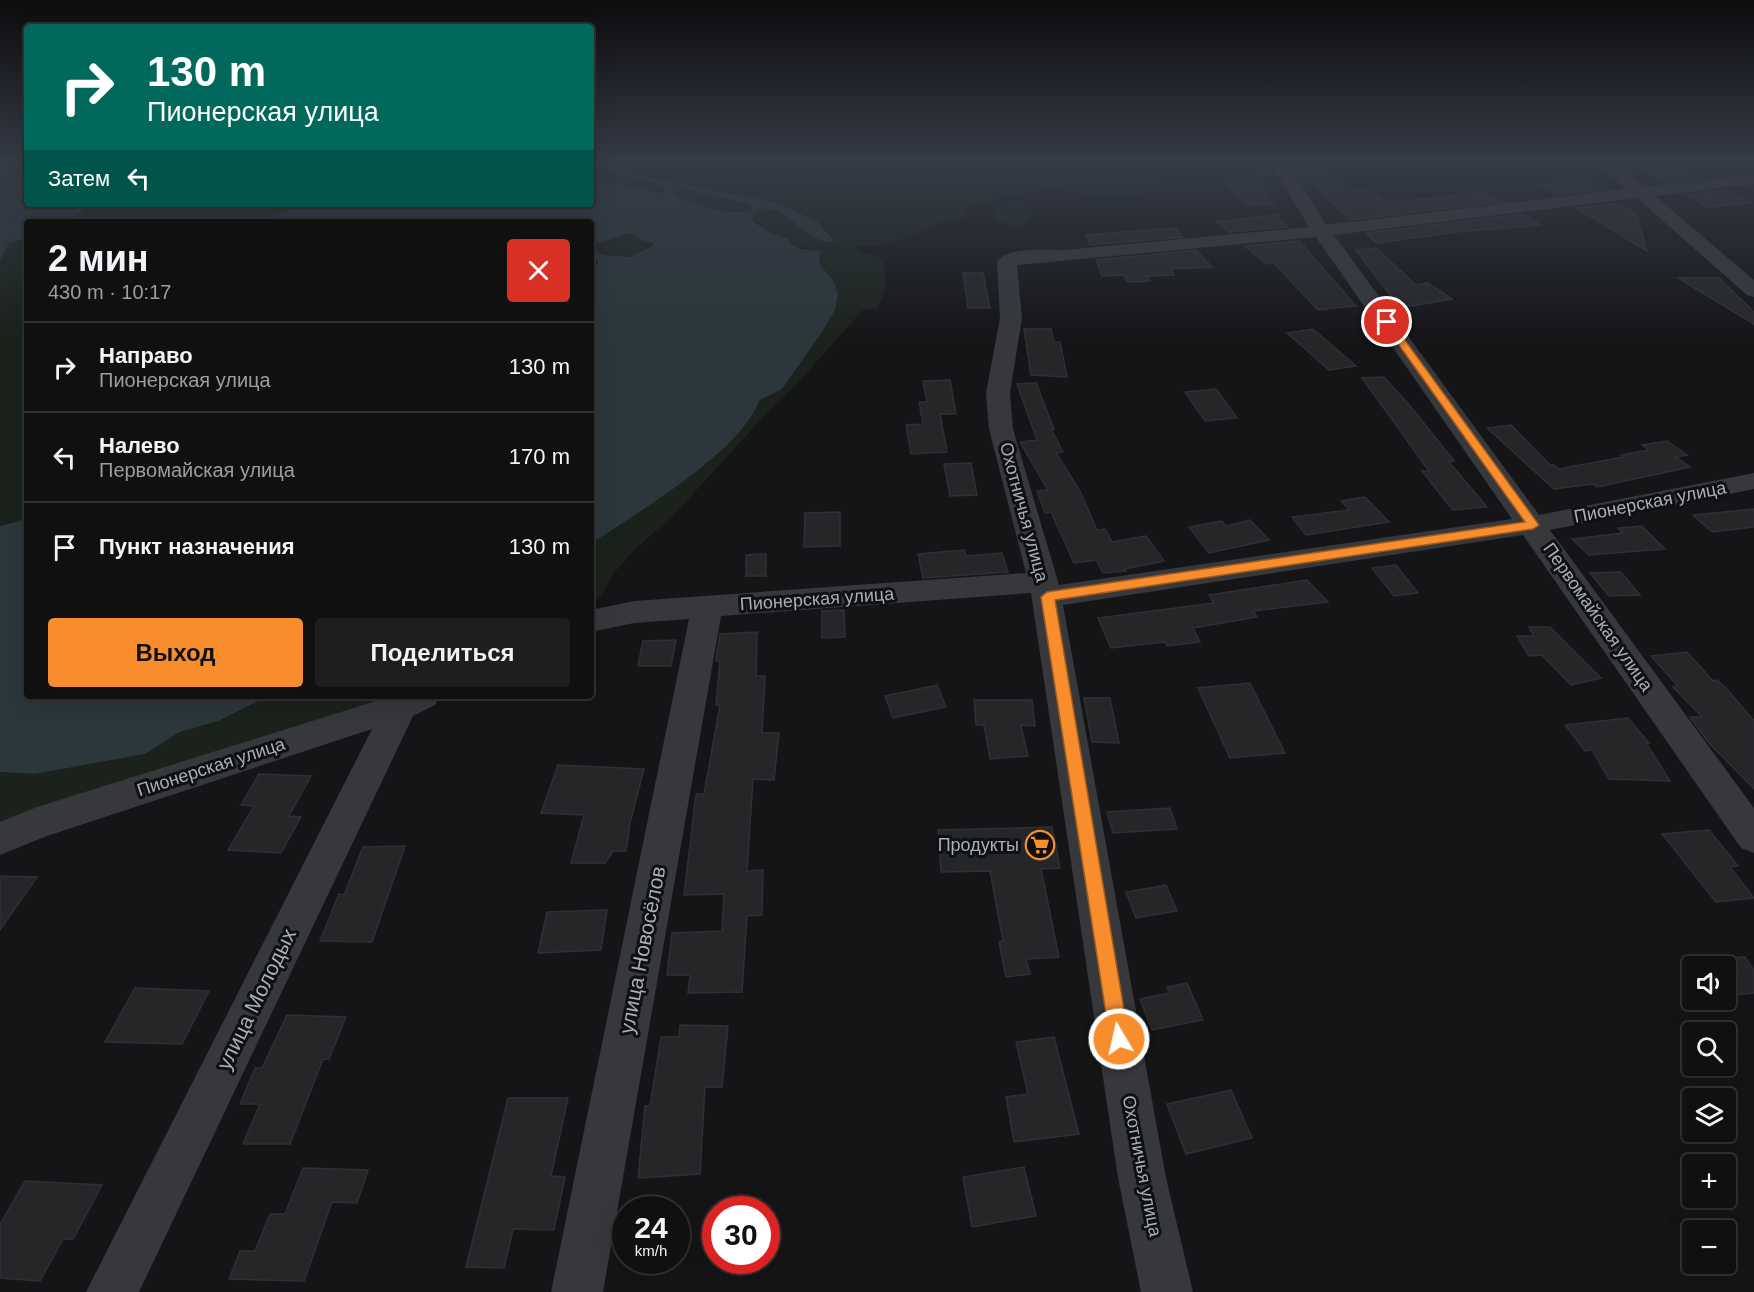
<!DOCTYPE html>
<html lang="ru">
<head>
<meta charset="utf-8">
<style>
  :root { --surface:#101011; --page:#1e1e1f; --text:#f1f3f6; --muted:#9c9d9f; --line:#303031; --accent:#f78d2d }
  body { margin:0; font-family:Arial,sans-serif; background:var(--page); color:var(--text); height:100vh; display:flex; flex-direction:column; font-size:22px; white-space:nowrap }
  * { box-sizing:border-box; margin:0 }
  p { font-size:20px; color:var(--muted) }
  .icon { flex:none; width:33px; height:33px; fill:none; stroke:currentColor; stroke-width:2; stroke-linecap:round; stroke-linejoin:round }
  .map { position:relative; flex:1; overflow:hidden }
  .sheet { position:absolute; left:24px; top:219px; width:570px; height:480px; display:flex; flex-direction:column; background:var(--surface); border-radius:6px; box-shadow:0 6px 24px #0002,0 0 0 2px var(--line) }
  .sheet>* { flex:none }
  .hud { position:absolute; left:24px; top:24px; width:570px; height:183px; border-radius:6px; box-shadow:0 6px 24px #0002,0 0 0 2px var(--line); background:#00695c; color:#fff; overflow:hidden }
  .buttons { position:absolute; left:1682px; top:956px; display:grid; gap:12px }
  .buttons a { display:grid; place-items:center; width:54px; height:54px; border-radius:6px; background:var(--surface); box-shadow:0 6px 24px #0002,0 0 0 2px var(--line); font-size:30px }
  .speed { position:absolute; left:612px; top:1196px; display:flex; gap:12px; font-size:30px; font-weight:700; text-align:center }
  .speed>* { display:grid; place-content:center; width:78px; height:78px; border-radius:50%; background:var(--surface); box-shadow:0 6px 24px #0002,0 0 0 2px var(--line); line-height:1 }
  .speed small { font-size:15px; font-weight:400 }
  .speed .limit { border:9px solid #d22; background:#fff; color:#111 }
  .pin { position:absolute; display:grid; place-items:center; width:51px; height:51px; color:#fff; margin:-26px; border:3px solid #fff; border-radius:50%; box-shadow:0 2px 6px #0007 }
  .me { position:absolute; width:66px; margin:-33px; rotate:351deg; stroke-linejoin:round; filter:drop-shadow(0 0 4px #0008) }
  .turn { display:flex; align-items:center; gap:21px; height:126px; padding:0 24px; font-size:27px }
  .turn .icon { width:78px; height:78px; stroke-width:2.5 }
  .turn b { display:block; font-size:42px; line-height:51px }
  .then { display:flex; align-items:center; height:57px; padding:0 24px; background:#0003; gap:12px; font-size:22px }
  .round { display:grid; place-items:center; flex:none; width:63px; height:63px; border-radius:6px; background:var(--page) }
  .overview { display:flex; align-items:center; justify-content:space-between; height:102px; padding:0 24px }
  h1 { font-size:36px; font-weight:700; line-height:45px }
  .button { display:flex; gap:12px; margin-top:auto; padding:12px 24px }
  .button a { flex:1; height:69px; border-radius:6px; background:var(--accent); color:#111; font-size:24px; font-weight:700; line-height:69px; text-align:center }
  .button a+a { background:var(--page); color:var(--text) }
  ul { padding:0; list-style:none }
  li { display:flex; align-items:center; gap:18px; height:90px; padding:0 24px; border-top:2px solid var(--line) }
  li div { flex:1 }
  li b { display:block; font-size:22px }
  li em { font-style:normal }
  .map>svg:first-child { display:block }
  .green { fill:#1b221b }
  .water { fill:#2b373b; fill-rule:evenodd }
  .building { fill:#252628; stroke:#2f3033; stroke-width:1.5 }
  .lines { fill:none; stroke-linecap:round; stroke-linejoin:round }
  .minor { fill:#36383c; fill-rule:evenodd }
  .route { fill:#f78d2d; stroke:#a15c1d; stroke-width:1.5 }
  .labels { text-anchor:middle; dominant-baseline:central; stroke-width:6; stroke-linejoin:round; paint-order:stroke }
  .street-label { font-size:18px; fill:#a7afb8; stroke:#101012 }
  .poi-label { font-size:18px; fill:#a7afb8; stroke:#101012; text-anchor:end }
  .near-street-label { font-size:21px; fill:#a7afb8; stroke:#101012 }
</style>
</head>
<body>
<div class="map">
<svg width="1754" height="1292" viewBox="0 0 1754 1292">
  <rect width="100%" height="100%" fill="#151517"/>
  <!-- green -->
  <path class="green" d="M599,160H1162L1166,178L1161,188L1150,193L1090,198L1066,189L1049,188L972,205L965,211L967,217L930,226L919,234L881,246H856L862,254H870L883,260C887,277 886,294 877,308L863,310L795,386L777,402L672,517L634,550L614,573L601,596L591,604V544C639,511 739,454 760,400L782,389L822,332L835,310L838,295L835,283L819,263L821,251L793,245L752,220L756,212L768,208L834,238L817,221L774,202L619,171L603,165Z
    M591,167L658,184L667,190L661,193L591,178Z
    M680,189C694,191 746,198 752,209C737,219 691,203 675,194L676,191Z
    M1016,201L1033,207L1031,219L1019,227L999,222L996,216L997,208Z
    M90,204H307L258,222H70Z
    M629,233L644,241L653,242V246L630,257L603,255L592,249C597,238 618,235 629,233Z
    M27,236V519L0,526V259L9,244Z
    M269,696H397L0,823V772L35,774L145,754L180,732L218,721Z"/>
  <!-- water -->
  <path class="water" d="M0,160H27V204H90L70,222H27L26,237L9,244L0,259Z
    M591,160H599L603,165L619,171L774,202L817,221L835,241C807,249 782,195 756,212L752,220C760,227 777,237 787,238L793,245L801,249L821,251L819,263L835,283L838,295L835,310L822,332L782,389L760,400C738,455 640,510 591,544V266L598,263L597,259L591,256V222H258L307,204H591V178L661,193L667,190L658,184L591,167ZM680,189L750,204L752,209C737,219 691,203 675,195L676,191ZM629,233L644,241L653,242V246L630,257L603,255L592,249L594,244Z
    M27,519V696H269L218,721L180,732L145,754L35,774L0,772V526Z"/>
  <!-- building -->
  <path class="building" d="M1289,160H1318L1349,191H1373L1388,203L1485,192L1502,202L1350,220L1310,182H1302Z
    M1267,161L1273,172L1259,182L1241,162Z
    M1681,167L1702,178L1665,182L1644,169Z
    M1583,179L1599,190L1557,195L1541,185Z
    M1255,180L1274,204L1248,205L1222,182Z
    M1725,190L1751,203L1707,207L1686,195Z
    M1618,203L1636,214L1647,251L1577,208Z
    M1523,214L1541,225L1457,232L1376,243L1366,233Z
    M1276,215L1287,227L1229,232L1217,222Z
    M1176,228L1183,237L1090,245L1086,235Z
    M1299,241L1301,243L1356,306L1318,310L1274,263L1267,264L1245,246Z
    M1376,248L1416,285L1428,283L1452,299L1400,308L1356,250Z
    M1196,250L1212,267L1171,269L1174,275L1147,276L1150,281L1127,282L1123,275L1102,276L1096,260Z
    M963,273H983L990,308H968Z
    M1678,278H1719L1754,312V324Z
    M1024,329H1051L1054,342H1060L1067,377L1031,375Z
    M1313,329L1356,366L1329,370L1287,333Z
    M1384,377L1411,407L1454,461L1449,462L1487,507L1453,510L1447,503L1422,471H1429L1362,378Z
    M950,380L956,414H940L947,452L911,454L906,425L923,424L919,402H927L923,381Z
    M1036,383L1054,429H1051L1063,452L1056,453L1080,491L1097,530L1105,529L1112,542L1146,536L1164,561L1125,569L1126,571L1103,573L1096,560L1074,563L1051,512L1045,513L1037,491L1048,490L1020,442L1037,440L1017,384Z
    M1216,389L1237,418L1205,421L1185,392Z
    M1511,425L1550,465H1554L1559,469L1623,457L1621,455L1648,450L1642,445L1667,441L1687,455L1676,457L1690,467L1597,487L1593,484L1554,489L1487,428Z
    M971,463L977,495L950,496L944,464Z
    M1365,497L1389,522L1306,535L1292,517L1349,510L1341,501Z
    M1754,509V527L1712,532L1693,515Z
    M840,512V546L804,547L805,513Z
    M1250,520L1269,540L1209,553L1189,527L1222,521L1226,526Z
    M1642,526L1665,549L1589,555L1572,539L1623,533L1618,528Z
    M964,550L966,556L1002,553L1008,572L923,578L918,554Z
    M766,554V576H746V555Z
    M1396,565L1418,593L1394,596L1372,568Z
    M1621,572L1640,595L1609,596L1590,573Z
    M1307,580L1328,602L1253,611L1257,617L1193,628L1200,642L1167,646L1165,642L1111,648L1098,618L1214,603L1209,595Z
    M844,610L845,637L822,638V611Z
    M1529,627H1550L1601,678L1571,685L1542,655L1529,656L1517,636H1534Z
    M757,632L756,676H765L762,733H779L774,780L753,779L747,871L763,870L762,915L747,916L742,992L688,993L690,975H667L672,933L722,931L724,894L684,895L696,794H704L720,705H716L720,661H716L720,634Z
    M676,640L671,666H638L643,641Z
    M1687,652L1713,681L1717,680L1726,688L1754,721V789L1709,743L1690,717H1702L1673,687L1678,686L1651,656Z
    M1250,683L1285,753L1230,758L1198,688Z
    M937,685L946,707L893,718L885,696Z
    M1084,698H1110L1119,743L1092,742Z
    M974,700H1032L1035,726L1021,725L1028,756L990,759L984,725H976Z
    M1628,718L1649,743H1646L1670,781L1609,779L1592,750L1585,751L1565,725Z
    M558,765L644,769L630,823L626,851H613L605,863H571L584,815L541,813Z
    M259,774L311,776L289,816L301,817L281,853L228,850L254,806L241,805Z
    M1170,808L1177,829L1113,833L1107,812Z
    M1052,827L1060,868L1041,869L1059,957L1026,959L1030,974L1006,977L999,942L1003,941L990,871L941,872L938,830Z
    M1709,830L1738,866L1730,867L1754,898L1716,902L1662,834Z
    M405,846L372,942L320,941L339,894L344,895L363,847Z
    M0,876L37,877L0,930Z
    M1166,885L1177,911L1136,918L1126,892Z
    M607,910L601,950L538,953L547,912Z
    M1745,957L1754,970V993L1725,996V958Z
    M1187,983L1203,1020L1152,1030L1140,999L1169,993L1167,987Z
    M135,988L209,991L182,1044L105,1042Z
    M287,1015L346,1017L329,1059H323L290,1144H243L260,1104H240L255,1068H262Z
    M680,1025L728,1026L722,1087H705L700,1174L638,1178L645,1106H650L661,1037H679Z
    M1054,1037L1079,1134L1014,1142L1006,1097L1028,1094L1016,1042Z
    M1231,1090L1252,1138L1186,1154L1167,1104Z
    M508,1098H568L551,1176L565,1177L554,1230L513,1229L504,1268L466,1267Z
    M1024,1167L1036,1216L972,1227L963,1177Z
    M303,1168L368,1170L357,1203L332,1202L304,1281L229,1279L240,1251H255L270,1214H285Z
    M25,1181L102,1185L73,1239H63L40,1281L0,1278V1224Z"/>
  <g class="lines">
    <!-- minor -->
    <path class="minor" d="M1269,160H1286L1326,225L1626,189L1595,160H1613L1645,187L1754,174V184L1655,196L1754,280V297L1747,295L1637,198L1334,235L1539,515L1754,473V489L1550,530L1754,808V853L1741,848L1523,535L1063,605L1166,1178L1193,1292H1141L1118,1178L1031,593L721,616L603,1292H551L689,619L634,623L591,632V610L634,601L1026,573L989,429L986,393L1000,318L997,262C1008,246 1048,250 1065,250L1309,227ZM1316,237L1512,519L1059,585L1013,429L1010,393L1022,318L1017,265Z
      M392,696H440L435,705L413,716L139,1292H86L372,729L47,836L0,855V822L37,807Z"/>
  </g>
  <!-- sky -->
  <linearGradient id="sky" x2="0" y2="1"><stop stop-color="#0c0c0d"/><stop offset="0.47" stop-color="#353b47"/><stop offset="1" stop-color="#353b47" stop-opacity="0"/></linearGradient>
  <rect width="1754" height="341" fill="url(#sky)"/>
  <!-- route -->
  <path class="route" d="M1384,321H1391L1539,525L1533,529L1055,600L1129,1039L1126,1045L1119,1048L1113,1045L1110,1039L1041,597L1047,592L1525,522L1384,324Z"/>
  <!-- icons -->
  <defs>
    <g id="supermarket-ring" transform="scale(1.5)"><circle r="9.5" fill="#101012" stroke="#f78d2d" stroke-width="1.5"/><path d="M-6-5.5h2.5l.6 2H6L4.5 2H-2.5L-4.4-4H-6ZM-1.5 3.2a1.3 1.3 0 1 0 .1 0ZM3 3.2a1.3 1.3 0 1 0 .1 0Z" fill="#f78d2d"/></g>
  </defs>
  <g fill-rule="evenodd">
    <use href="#supermarket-ring" x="1040" y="845"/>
  </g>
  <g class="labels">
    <!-- street labels -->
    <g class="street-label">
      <text transform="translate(1650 502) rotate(-11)">Пионерская улица</text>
      <text transform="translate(1024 512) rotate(75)">Охотничья улица</text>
      <text transform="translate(817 599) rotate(-4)">Пионерская улица</text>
      <text transform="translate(1598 617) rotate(55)">Первомайская улица</text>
      <text transform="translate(211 767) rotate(-18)">Пионерская улица</text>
      <text transform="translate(1142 1166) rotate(79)">Охотничья улица</text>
    </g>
    <!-- poi labels -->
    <g class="poi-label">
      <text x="1019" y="845">Продукты</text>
    </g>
    <!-- near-street labels -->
    <g class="near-street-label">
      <text transform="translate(642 950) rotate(-79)">улица Новосёлов</text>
      <text transform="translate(256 999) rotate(-64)">улица Молодых</text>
    </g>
  </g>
</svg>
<div class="buttons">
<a><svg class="icon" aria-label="sound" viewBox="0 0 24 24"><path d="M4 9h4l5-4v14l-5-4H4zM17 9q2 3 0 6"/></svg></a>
<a><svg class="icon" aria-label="search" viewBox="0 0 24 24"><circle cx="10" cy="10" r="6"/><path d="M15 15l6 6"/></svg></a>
<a><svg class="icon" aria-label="layers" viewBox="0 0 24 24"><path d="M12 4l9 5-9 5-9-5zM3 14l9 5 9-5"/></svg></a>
<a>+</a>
<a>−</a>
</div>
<div class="speed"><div>24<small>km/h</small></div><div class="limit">30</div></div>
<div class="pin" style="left:1387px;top:322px;background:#d93025"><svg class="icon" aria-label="arrive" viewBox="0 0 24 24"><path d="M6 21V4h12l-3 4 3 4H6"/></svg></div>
<svg class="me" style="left:1119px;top:1039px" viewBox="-20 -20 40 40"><circle r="17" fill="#f78d2d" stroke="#fff" stroke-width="3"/><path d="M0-11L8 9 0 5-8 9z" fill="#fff"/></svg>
<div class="hud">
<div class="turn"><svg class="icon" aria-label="right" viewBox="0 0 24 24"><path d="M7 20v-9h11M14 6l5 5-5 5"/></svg><div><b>130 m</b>Пионерская улица</div></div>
<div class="then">Затем<svg class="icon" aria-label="left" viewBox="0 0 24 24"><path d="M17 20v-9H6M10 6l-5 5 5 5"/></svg></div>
</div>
<section class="sheet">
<div class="overview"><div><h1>2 мин</h1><p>430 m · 10:17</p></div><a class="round" style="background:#d93025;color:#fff"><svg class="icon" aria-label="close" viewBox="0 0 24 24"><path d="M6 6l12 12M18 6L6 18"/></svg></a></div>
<ul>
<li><svg class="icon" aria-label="right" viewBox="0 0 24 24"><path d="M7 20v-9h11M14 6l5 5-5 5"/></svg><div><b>Направо</b><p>Пионерская улица</p></div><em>130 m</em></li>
<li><svg class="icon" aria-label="left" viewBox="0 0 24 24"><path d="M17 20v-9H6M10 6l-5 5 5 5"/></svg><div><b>Налево</b><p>Первомайская улица</p></div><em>170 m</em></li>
<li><svg class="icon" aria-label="arrive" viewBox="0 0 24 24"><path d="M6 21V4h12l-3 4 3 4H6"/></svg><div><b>Пункт назначения</b></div><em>130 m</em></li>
</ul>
<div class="button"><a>Выход</a><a>Поделиться</a></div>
</section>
</div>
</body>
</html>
